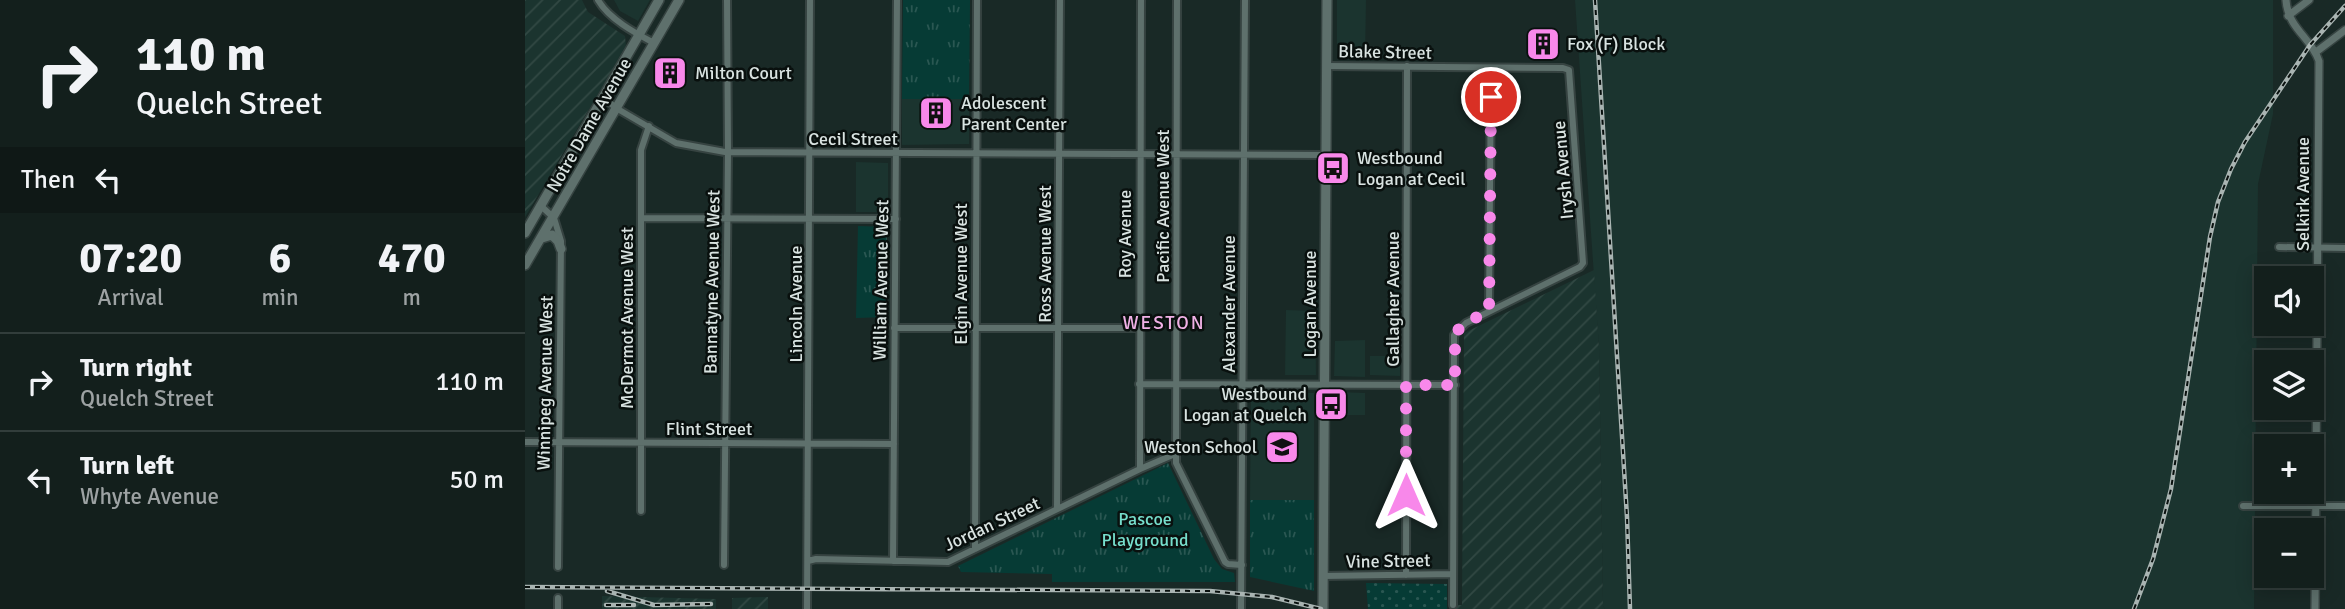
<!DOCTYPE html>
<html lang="en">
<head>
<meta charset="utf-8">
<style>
  :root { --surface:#131f1c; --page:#202c29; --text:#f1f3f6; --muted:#9da2a3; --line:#323d3b }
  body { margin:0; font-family:Signika,sans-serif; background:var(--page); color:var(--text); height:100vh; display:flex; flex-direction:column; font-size:26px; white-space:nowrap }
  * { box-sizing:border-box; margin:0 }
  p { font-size:23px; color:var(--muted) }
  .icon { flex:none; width:38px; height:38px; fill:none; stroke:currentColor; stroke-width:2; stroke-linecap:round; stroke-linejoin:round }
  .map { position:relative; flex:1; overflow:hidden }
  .side { display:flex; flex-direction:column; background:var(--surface); width:525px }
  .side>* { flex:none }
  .hud { background:#131f1c; color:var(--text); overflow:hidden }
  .fabs { position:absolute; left:1729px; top:266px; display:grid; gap:14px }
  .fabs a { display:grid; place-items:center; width:70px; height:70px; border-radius:0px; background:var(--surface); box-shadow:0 4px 18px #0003,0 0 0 2px var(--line); font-size:35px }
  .pin { position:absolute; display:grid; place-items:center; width:60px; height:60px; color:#fff; margin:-30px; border:4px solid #fff; border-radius:50%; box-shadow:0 2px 7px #0007 }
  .me { position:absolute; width:77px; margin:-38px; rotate:0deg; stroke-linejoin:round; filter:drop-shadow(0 0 5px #0008) }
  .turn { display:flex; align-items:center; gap:24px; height:147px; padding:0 21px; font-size:32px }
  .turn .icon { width:91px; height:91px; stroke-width:2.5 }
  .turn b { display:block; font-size:49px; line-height:60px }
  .then { display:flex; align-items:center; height:66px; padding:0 21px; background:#0003; gap:14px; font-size:26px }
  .eta { display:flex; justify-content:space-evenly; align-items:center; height:119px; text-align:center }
  .eta b { font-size:42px; font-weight:700; line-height:49px }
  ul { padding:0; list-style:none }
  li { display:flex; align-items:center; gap:21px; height:98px; padding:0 21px; border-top:2px solid var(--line) }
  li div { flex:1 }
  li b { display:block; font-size:26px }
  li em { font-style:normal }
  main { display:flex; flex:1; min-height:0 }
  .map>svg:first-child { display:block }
  .built { fill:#1b342f }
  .industrial { fill:url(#industrial-furrows) }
  .park { fill:url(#park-tufts) }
  .garden { fill:url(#garden-dots) }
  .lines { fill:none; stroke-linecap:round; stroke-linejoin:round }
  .minor-casing { stroke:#364341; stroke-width:10 }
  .tertiary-casing { stroke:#364341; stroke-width:10 }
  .secondary-casing { stroke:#364341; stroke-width:12 }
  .minor { stroke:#5e706c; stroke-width:6 }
  .tertiary { stroke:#5e706c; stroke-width:7 }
  .secondary { stroke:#5e706c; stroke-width:9 }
  .rail-casing { stroke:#a9b4b2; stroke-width:4.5 }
  .rail { stroke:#09100e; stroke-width:2; stroke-dasharray:5; stroke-linecap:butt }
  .route { stroke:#f888ea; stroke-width:12; stroke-dasharray:0 21.6 }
  .labels { text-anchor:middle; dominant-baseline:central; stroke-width:5; stroke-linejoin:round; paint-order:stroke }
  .poi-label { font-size:18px; fill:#d9e3e1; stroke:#09100e; text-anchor:start }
  .street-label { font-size:18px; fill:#d9e3e1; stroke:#09100e }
  .park-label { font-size:18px; fill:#76decc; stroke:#09100e }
  .neighbourhood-label { font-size:19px; letter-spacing:2px; fill:#f0b1e6; stroke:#09100e }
</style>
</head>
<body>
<main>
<section class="side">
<div class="hud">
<div class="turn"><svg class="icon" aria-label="right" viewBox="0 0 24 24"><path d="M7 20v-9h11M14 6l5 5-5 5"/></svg><div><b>110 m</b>Quelch Street</div></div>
<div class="then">Then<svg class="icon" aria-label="left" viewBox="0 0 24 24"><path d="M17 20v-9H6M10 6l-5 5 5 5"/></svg></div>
</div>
<div class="eta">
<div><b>07:20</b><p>Arrival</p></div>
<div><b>6</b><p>min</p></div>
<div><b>470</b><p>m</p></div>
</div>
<ul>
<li><svg class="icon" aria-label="right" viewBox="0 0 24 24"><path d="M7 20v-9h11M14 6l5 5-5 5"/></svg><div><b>Turn right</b><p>Quelch Street</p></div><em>110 m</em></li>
<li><svg class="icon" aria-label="left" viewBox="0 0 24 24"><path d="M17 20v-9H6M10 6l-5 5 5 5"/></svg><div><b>Turn left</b><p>Whyte Avenue</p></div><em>50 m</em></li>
</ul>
</section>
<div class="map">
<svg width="1820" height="609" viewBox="0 0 1820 609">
  <defs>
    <pattern id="industrial-furrows" width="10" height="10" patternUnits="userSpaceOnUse" patternTransform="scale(1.75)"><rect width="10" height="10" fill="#1b342f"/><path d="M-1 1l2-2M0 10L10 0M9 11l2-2" fill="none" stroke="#314843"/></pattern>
    <pattern id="park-tufts" width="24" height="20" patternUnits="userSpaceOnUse" patternTransform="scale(1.75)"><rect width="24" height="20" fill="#063b35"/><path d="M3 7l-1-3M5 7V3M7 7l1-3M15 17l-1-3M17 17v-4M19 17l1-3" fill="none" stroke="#2a5752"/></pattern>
    <pattern id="garden-dots" width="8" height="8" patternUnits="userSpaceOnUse" patternTransform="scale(1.75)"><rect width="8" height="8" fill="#063b35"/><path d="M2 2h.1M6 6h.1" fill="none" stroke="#2a5752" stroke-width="1.8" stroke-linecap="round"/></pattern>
  </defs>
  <rect width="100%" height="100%" fill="#192926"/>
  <!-- built -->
  <path class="built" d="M89,0H125L113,21L95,11Z
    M812,0H841L840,58L812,57Z
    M1050,0H1748V114L1733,184L1729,609H1080L1078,606L1074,349Z
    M377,99H444V144L377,145Z
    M331,162L363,163V212H331Z
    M761,310L790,311L791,375H760Z
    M840,340V377L809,376L810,341Z
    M845,356H875V376L845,375Z
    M726,392L789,393V500H725Z
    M812,392L840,393V415H810L809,395Z"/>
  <!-- industrial -->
  <path class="industrial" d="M0,0H57L63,12L100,36L101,47L0,217Z
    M1069,270L1074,349L1078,606L1080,609H924V605H937L939,333Z
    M77,596L191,599V609H77Z
    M243,597V609H207V598Z"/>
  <!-- park -->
  <path class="park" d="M378,0H445L444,99H377Z
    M333,226L362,227L361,317L331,318Z
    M643,463L689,559L697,569L709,573L710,582H527V574L436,572L433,566Z
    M725,500H789V591L725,577Z"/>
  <!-- garden -->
  <path class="garden" d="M841,583L922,584V609H843Z"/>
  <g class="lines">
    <!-- minor casing -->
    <g class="minor-casing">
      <path id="minor" d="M73,0C84,19 110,33 129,43
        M652,0L651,463L700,562L703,564L717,565
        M802,66L1038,68L1044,70L1058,263L1055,267L941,323L929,335L928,605
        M78,97L91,108L151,143L200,152L801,155
        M16,206L29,218L36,241L33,567
        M116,218L371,219
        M1754,247L1820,248
        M964,311L966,68
        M369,328H614
        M614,384L930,385
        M0,442L369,444
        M615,469L616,0
        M1718,506H1820
        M532,509L535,0
        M116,511V150L124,126
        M450,549L452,0
        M283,561L291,559L423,562L615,469L650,454
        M368,561L372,0
        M199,565L203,152L202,0
        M881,575L882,66
        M798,576L928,574
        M33,609V598
        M282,609L285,0
        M716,609L720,0"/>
    </g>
    <!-- tertiary casing -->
    <g class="tertiary-casing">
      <path id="tertiary" d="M1761,0C1763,29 1786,37 1794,61L1790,609
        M1763,16L1784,0
        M1791,52L1820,30"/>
    </g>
    <!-- secondary casing -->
    <g class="secondary-casing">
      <path id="secondary" d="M0,233L134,0
        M17,238L27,235L33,241L36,249
        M0,265L154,0
        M798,609L802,0"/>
    </g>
    <!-- minor -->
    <use href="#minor" class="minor"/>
    <!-- tertiary -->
    <use href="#tertiary" class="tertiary"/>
    <!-- secondary -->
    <use href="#secondary" class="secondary"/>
    <!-- rail casing -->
    <g class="rail-casing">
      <path id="rail" d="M1070,0L1102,517L1105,609
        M0,587L685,591L747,597L796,609
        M82,591L129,605L186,604
        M81,605H109
        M1609,609L1628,559L1646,489L1685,237L1693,202L1706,169L1720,142L1785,45L1820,6"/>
    </g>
    <!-- rail -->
    <use href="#rail" class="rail"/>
  </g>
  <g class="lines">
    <!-- route -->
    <path class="route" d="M881,495V385H930V333L940,323L964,311L966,97"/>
  </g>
  <!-- icons -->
  <defs>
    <g id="building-square" transform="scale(1.75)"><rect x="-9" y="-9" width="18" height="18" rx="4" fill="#f888ea" stroke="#09100e"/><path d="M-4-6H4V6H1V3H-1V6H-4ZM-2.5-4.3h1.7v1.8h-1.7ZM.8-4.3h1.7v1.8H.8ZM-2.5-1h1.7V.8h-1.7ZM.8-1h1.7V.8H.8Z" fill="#111"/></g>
    <g id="bus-square" transform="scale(1.75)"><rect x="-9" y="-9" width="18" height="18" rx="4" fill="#f888ea" stroke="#09100e"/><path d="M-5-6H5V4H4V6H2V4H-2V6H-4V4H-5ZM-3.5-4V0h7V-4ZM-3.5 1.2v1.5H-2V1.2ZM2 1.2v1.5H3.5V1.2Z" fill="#111"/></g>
    <g id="school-square" transform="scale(1.75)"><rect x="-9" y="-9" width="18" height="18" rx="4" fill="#f888ea" stroke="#09100e"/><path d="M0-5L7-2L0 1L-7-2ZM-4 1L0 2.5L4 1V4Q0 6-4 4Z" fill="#111"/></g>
  </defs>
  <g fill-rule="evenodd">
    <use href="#building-square" x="1018" y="44"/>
    <use href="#building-square" x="145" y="73"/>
    <use href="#building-square" x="411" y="113"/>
    <use href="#bus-square" x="808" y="168"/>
    <use href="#bus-square" x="806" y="404"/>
    <use href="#school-square" x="757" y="447"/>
  </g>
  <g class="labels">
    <!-- poi labels -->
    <g class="poi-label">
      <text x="1042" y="44">Fox (F) Block</text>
      <text x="170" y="73">Milton Court</text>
      <text x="436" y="103">Adolescent<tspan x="436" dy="21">Parent Center</tspan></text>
      <text x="832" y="158">Westbound<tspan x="832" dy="21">Logan at Cecil</tspan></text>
      <text x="782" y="394" text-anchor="end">Westbound<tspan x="782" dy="21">Logan at Quelch</tspan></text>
      <text x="732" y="447" text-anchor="end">Weston School</text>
    </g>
    <!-- street labels -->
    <g class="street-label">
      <text transform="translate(860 52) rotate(1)">Blake Street</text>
      <text transform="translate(64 125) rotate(-60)">Notre Dame Avenue</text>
      <text x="328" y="139">Cecil Street</text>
      <text transform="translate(1038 170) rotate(-95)">Irysh Avenue</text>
      <text transform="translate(1778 194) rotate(-90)">Selkirk Avenue</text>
      <text transform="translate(638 206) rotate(-90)">Pacific Avenue West</text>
      <text transform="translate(600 234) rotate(-90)">Roy Avenue</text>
      <text transform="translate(520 254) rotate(-90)">Ross Avenue West</text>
      <text transform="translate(436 274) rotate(-90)">Elgin Avenue West</text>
      <text transform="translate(356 280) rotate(-89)">William Avenue West</text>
      <text transform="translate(187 282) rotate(-89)">Bannatyne Avenue West</text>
      <text transform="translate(868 299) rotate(-90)">Gallagher Avenue</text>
      <text transform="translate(271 304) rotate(-90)">Lincoln Avenue</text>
      <text transform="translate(704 304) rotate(-90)">Alexander Avenue</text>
      <text transform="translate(785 304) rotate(-90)">Logan Avenue</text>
      <text transform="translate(102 318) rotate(-90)">McDermot Avenue West</text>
      <text transform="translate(20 383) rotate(-89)">Winnipeg Avenue West</text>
      <text x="184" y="429">Flint Street</text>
      <text transform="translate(467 524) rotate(-25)">Jordan Street</text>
      <text transform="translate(863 561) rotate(-1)">Vine Street</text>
    </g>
    <!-- park labels -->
    <g class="park-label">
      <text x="620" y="519">Pascoe<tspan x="620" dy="21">Playground</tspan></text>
    </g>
    <!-- neighbourhood labels -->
    <g class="neighbourhood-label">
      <text x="639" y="323">WESTON</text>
    </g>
  </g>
</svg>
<div class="fabs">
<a><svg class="icon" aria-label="sound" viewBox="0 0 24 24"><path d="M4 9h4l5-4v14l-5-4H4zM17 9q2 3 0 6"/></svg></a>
<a><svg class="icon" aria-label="layers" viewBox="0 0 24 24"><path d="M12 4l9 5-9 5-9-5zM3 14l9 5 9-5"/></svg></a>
<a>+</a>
<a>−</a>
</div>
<div class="pin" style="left:966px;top:97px;background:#d93025"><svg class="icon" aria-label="arrive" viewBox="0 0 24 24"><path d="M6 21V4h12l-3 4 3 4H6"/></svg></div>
<svg class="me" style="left:881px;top:495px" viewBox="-20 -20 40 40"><path d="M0-17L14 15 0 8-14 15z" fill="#f888ea" stroke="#fff" stroke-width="4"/></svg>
</div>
</main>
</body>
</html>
